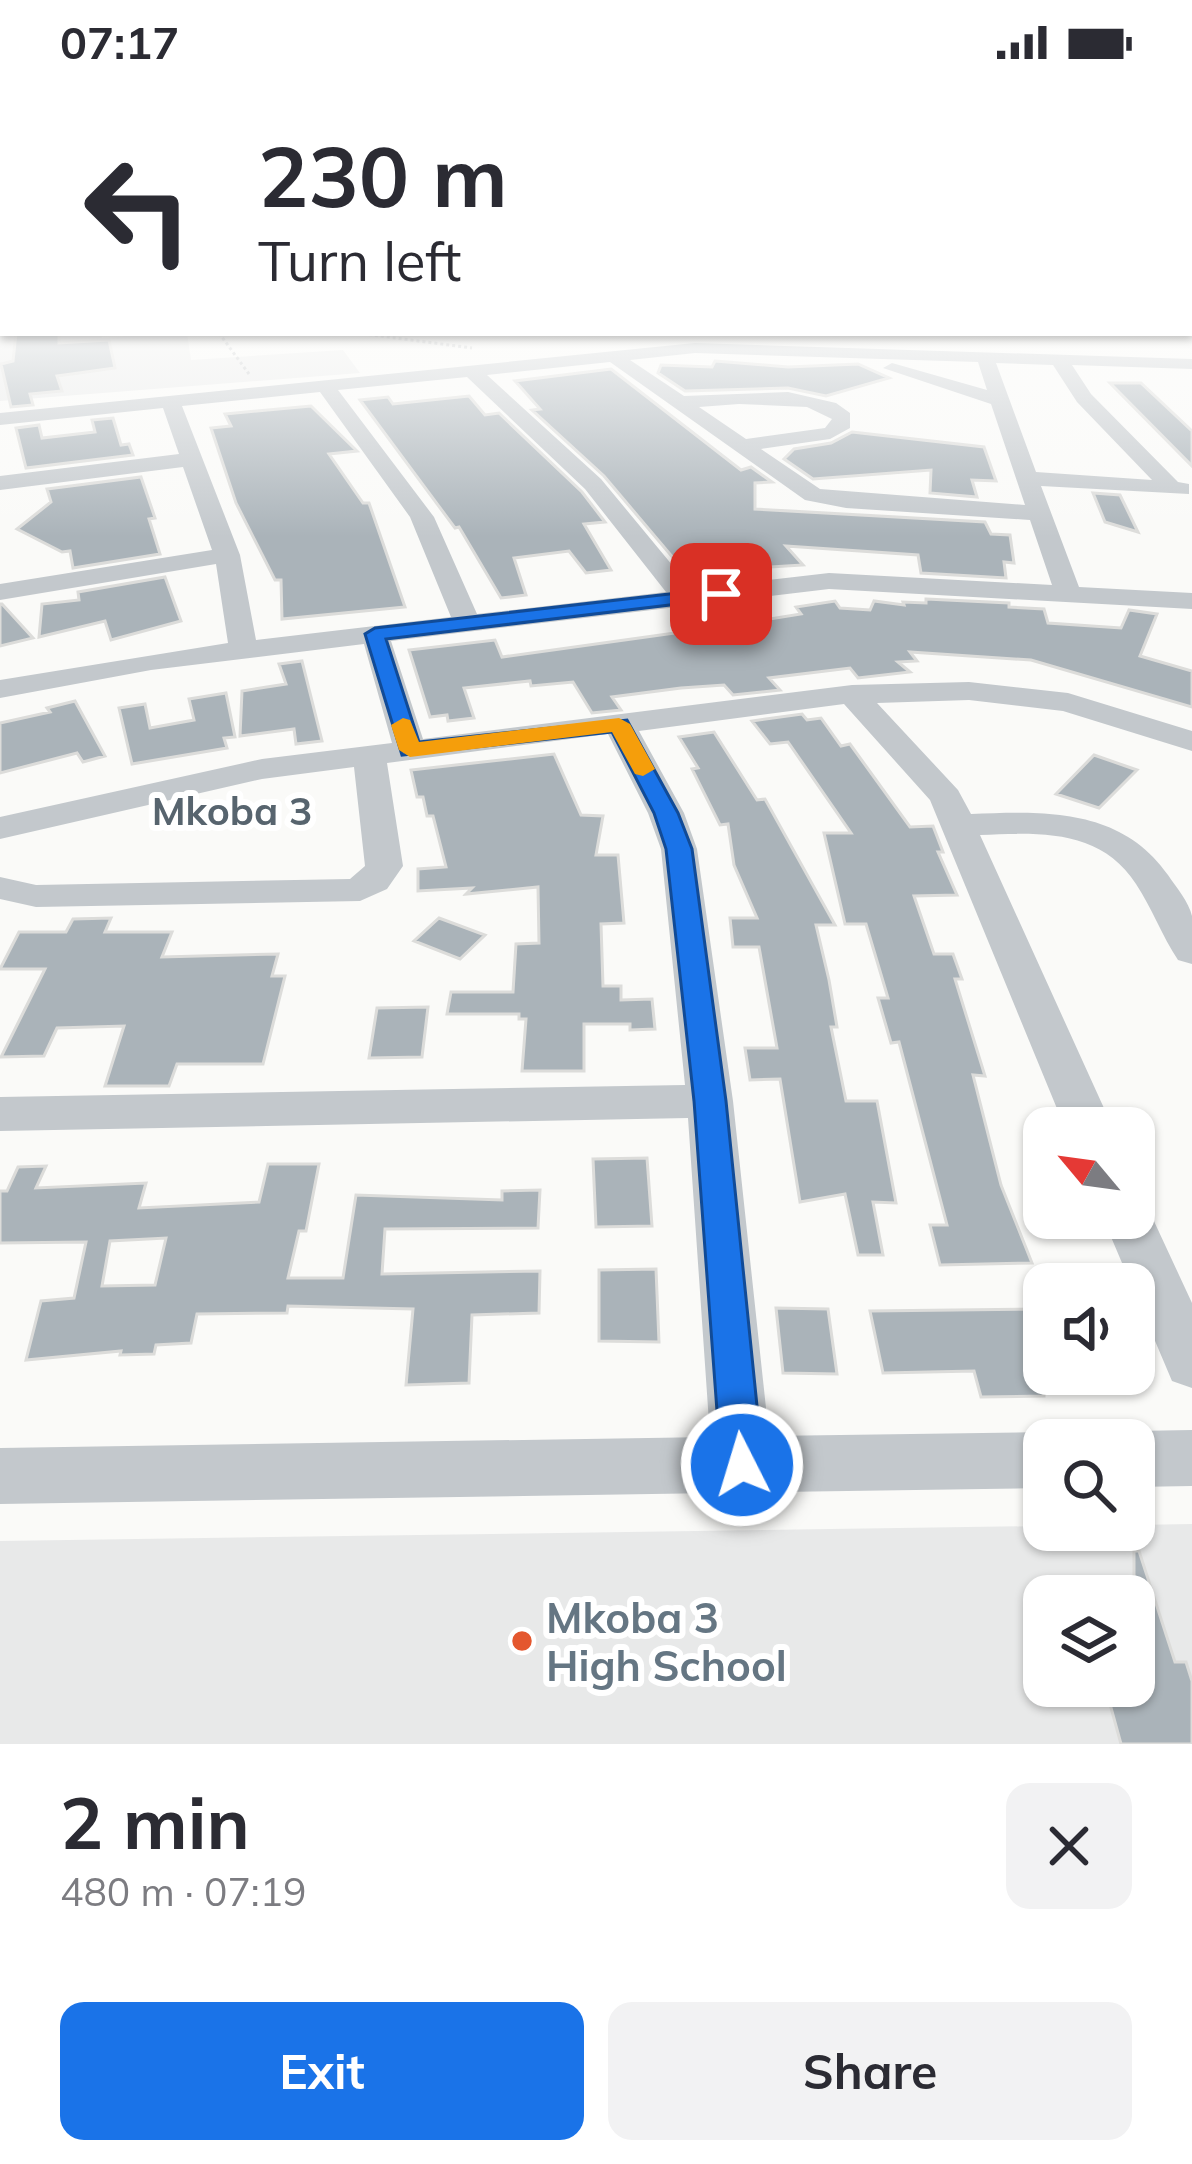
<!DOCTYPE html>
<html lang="en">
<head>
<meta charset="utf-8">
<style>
  :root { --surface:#fff; --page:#f2f2f3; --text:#2b2b33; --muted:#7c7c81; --accent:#1a73e8 }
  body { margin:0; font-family:Mulish,sans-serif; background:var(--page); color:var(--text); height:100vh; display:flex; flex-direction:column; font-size:45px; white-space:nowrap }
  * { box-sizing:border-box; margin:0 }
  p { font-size:39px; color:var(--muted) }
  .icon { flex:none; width:66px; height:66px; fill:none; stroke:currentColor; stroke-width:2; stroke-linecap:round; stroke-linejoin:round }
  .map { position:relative; height:1660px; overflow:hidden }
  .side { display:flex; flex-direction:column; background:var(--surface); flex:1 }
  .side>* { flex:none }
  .hud { position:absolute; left:0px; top:0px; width:1194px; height:252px; box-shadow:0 3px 9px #0004; background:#fff; color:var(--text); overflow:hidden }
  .needle { width:78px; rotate:299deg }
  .buttons { position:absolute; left:1023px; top:1023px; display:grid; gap:24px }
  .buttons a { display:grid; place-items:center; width:132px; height:132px; border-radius:24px; background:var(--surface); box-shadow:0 3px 9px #0004; font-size:60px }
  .pin { position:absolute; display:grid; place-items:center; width:102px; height:102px; color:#fff; margin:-51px; border-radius:24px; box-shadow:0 6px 18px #0006 }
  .me { position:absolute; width:132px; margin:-66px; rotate:355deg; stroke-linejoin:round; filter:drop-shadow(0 0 9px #0008) }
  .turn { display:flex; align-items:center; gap:42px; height:252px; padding:0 60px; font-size:54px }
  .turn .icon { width:156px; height:156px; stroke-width:2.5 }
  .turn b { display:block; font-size:84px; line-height:102px }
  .round { display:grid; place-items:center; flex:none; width:126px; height:126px; border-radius:24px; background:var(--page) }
  .headline { display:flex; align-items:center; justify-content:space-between; height:204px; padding:0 60px }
  h1 { font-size:72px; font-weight:700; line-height:90px }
  .cta { display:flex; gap:24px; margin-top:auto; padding:24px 60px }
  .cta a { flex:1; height:138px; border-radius:24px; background:var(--accent); color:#fff; font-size:48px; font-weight:700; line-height:138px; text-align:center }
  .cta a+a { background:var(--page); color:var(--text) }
  .status { display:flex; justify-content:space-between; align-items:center; height:84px; padding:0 60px; background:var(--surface); direction:ltr }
  .status svg { height:33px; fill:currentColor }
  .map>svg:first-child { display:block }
  .built { fill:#e8e9e9; fill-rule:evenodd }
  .building { fill:#aab3b9; stroke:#dcdcda; stroke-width:3; fill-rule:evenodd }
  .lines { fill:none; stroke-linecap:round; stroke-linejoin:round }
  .path { stroke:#bbbfc2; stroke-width:3; stroke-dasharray:3 3; stroke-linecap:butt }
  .minor { fill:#c3c8cc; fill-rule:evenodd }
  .route { fill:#1a73e8; stroke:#114b97; stroke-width:3 }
  .slow { fill:#f59e0b }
  .poi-dot { fill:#e4572e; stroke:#fff; stroke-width:4.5 }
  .labels { text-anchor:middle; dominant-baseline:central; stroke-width:12; stroke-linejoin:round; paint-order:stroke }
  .neighbourhood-label { font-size:39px; font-weight:bold; fill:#57646e; stroke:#fff }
  .near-poi-label { font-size:42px; font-weight:bold; fill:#657683; stroke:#fff; text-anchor:start }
</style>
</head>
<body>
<div class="status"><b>07:17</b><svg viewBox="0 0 49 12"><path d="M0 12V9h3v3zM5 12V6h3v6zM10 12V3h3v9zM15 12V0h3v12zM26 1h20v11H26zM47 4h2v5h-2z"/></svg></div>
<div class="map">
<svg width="1192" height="1660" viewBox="0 0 1192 1660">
  <rect width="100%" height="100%" fill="#fafaf8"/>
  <!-- built -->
  <path class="built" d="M0,245L3,249H100L102,254L187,249L191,276L343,266L360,289L0,317Z
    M1192,1440V1660H0V1457L1044,1442V1446H1134V1441ZM1044,1512H1134V1602H1044Z"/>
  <!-- building -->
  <path class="building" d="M16,249H59V259L109,256L115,284L57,292L62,307L30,310L33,321L11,323L1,280L13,277Z
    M715,277L788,283L858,280L889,294L826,312L788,304L685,307L658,289L661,281L712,283Z
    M611,285L741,386L751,383L772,398L755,399V425L985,438L991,450L1010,451L1014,479L1004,478L1006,494L921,489L918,471L786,462L803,481L685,488L604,392L532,326L540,325L515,297Z
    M1110,299H1141L1192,347V382Z
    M469,312L485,331L499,329L582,408L605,438L584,440L611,486L586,489L569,467L514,474L526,511L501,514L459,443L455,444L360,316L388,313L393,320Z
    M311,322L357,367L329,370L363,419H369L405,523L282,535L281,496H275L236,419L211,344L231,342L225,330Z
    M113,334L121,361L129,360L133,371L26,384L16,344L39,341L42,354L95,348L92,336Z
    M852,348L984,363L996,397L972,396L977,413L930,409L931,386L813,395L784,375L794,365L831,359Z
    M141,393L155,434L149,435L160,470L73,484L70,467L62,468L17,445L51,418L47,405Z
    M1093,409L1120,411L1138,448L1105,438Z
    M165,493L181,537L111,556L105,537L39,553L42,520L79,516L78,508Z
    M926,515L1009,519V523L1044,525L1048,539L1121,544L1129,526L1157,530L1140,572L1192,587V623L1031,576L910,568L917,577L898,578L910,588L858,594L850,584L769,594L780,606L733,611L724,601L681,604L612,613L621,626L592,629L573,598L531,602L530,597L464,604L474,634L448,637L447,631L430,633L409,566L495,556L502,573L725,542L801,530L796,523L835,517L840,524L870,526L874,517L904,521L903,518L926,519Z
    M0,520H2L33,554L0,562Z
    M302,577L322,657L296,660L294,645L240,652L242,607L286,600L279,580Z
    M226,609L235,653L224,654L227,664L132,680L119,624L145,620L150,644L194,636L189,615Z
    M75,617L105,672L83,678L77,669L0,689V639L50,628L47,624Z
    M802,630L807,636L821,634L841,662L850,660L910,743L933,742L943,768H938L957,811L914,812L934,870H953L962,895H955L985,992L973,991L1001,1101L1032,1179L940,1181L930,1141H947L899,958L891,959L878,914H888L866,840H845L824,749H851L788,658L770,660L752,637Z
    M714,648L757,716L765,715L835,841H816L829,896L837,943H831L846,1017H877L896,1119L873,1118L883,1171H858L845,1110L800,1118L780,995L750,996L745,964H777L759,863H733L730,834H757L734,781L728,740L720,741L692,685L698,684L679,653Z
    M554,670L581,731L603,732L596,771H618L624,839L601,840L603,902H621V916L652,915L655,945L630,946V940H584V987H522L526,935H519V930H447L451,908H513L516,860L539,859L538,803L466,810L472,804L418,807V785L446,783L433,732H427L423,713H417L411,686Z
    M1094,671L1137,686L1099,724L1056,710Z
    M111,834L105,848H172L162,873L278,870L272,892H285L263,980H177L169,1002H105L124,942L57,944L44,972L1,973L45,885H0L19,848H66L73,835Z
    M439,834L485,851L460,875L414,857Z
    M428,923L422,973L369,974L377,924Z
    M647,1074L652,1142L596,1143L593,1075Z
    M268,1080H319L306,1147H299L288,1194H343L356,1111L502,1116V1107L540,1106L538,1144L385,1145L382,1190L540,1187L539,1229L472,1231L469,1299L406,1301L413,1225L288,1222L287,1229L197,1230L191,1259L156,1261L154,1270L120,1271L121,1267L26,1276L41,1217L74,1214L86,1158L0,1159V1107H7L18,1083L46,1082L36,1104L146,1099L139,1124L259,1118ZM166,1154L155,1201L102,1202L110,1157Z
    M656,1185L659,1258L599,1257V1186Z
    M776,1224L828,1225L837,1290L783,1289Z
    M1044,1225V1312L981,1313L974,1287L883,1289L870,1227Z
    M1134,1467H1139L1175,1578H1186L1192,1597V1660H1121L1105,1602H1134Z"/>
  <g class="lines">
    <!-- path -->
    <path class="path" d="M219,249L249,290
      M357,249L472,264"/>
    <!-- minor -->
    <path class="minor" d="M695,259L1192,275V285L1072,281L1091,310L1178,398L1189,400V410L1041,402L1079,503L1192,509V525L829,505L391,557L423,655L852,601L969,598L1068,609L1192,647V667L1063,627L969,616L877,619L958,706L971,730C1045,727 1121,724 1168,791C1176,803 1189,818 1192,832C1192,846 1192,865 1192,880L1178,876C1162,852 1152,824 1136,800C1101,745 1039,748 980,751L1113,1044H1065L930,716L844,620L639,647L684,729L697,765L733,1017L769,1352L1044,1348L1064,1356H1044V1404L0,1420V1364L710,1353L688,1034L0,1047V1013L685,1001L661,765L648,729L608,650L387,679L403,782L387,805L360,817L36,823L0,815V793L36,801L350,795L365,782L354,683L262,695L0,755V733L262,675L392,659L364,560L151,586L0,614V596L228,559L216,480L0,516V500L212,466L183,383L0,406V392L179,370L163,324L0,341V329ZM695,269L978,278L987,306L892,279L883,284L991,320L1025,421L820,405L761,365L830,355L850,344V329L836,319L788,308L684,312L630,276ZM610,278L805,416L846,424L1030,436L1052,501L829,489L692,505L601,395L487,291ZM996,279L1053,281L1077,318L1152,396L1036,388ZM467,293L585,405L666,508L477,530L434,433L338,306ZM320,308L410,433L451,533L256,556L240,471L182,322ZM739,320L807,323L832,335L825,344L746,355L699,323Z
      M1134,1116L1146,1120L1192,1219V1304L1172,1297L1103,1134H1134Z
      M1192,1346V1402L1134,1403V1356H1113L1134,1347Z"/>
  </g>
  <!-- sky -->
  <linearGradient id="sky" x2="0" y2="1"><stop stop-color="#96bcdc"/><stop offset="0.49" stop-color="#fdfdfc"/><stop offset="1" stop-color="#fdfdfc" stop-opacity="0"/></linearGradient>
  <rect width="1192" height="453" fill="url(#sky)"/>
  <!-- route -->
  <path class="route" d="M721,504L731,510L728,514L386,555L419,658L627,636L678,729L692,765L726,1017L763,1381L757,1395L742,1400L727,1395L721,1381L694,1017L666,765L654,729L612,648L402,671L365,550L375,544Z"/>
  <!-- slow -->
  <path class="slow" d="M403,634L410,636L419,658L619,634L630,640L655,685L643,692L635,690L612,648L410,673L399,666L391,641Z"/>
  <!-- markers -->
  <circle class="poi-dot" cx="522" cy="1557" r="12"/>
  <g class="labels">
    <!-- neighbourhood labels -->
    <g class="neighbourhood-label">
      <text x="232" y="726">Mkoba 3</text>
    </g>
    <!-- near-poi labels -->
    <g class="near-poi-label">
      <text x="546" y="1533">Mkoba 3<tspan x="546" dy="48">High School</tspan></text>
    </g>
  </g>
</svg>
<div class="buttons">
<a><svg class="needle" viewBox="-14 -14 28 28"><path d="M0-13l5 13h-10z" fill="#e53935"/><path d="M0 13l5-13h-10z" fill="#7c7c81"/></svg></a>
<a><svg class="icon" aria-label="sound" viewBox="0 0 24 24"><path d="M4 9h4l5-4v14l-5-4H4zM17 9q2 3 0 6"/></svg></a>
<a><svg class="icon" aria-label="search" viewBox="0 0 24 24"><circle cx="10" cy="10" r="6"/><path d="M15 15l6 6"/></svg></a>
<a><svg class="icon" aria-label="layers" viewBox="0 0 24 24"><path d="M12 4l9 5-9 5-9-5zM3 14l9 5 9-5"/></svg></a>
</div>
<div class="pin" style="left:721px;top:510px;background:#d93025"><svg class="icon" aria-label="arrive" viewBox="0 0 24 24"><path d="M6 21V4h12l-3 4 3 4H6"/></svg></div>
<svg class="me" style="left:742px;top:1381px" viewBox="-20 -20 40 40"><circle r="17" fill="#1a73e8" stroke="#fff" stroke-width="3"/><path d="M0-11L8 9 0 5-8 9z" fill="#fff"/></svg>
<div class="hud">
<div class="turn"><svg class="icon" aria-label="left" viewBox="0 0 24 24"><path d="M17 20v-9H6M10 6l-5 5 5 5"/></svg><div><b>230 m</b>Turn left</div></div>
</div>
</div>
<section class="side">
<div class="headline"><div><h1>2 min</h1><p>480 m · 07:19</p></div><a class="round"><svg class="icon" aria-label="close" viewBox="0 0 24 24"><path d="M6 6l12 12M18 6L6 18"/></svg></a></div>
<div class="cta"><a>Exit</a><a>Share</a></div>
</section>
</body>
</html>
